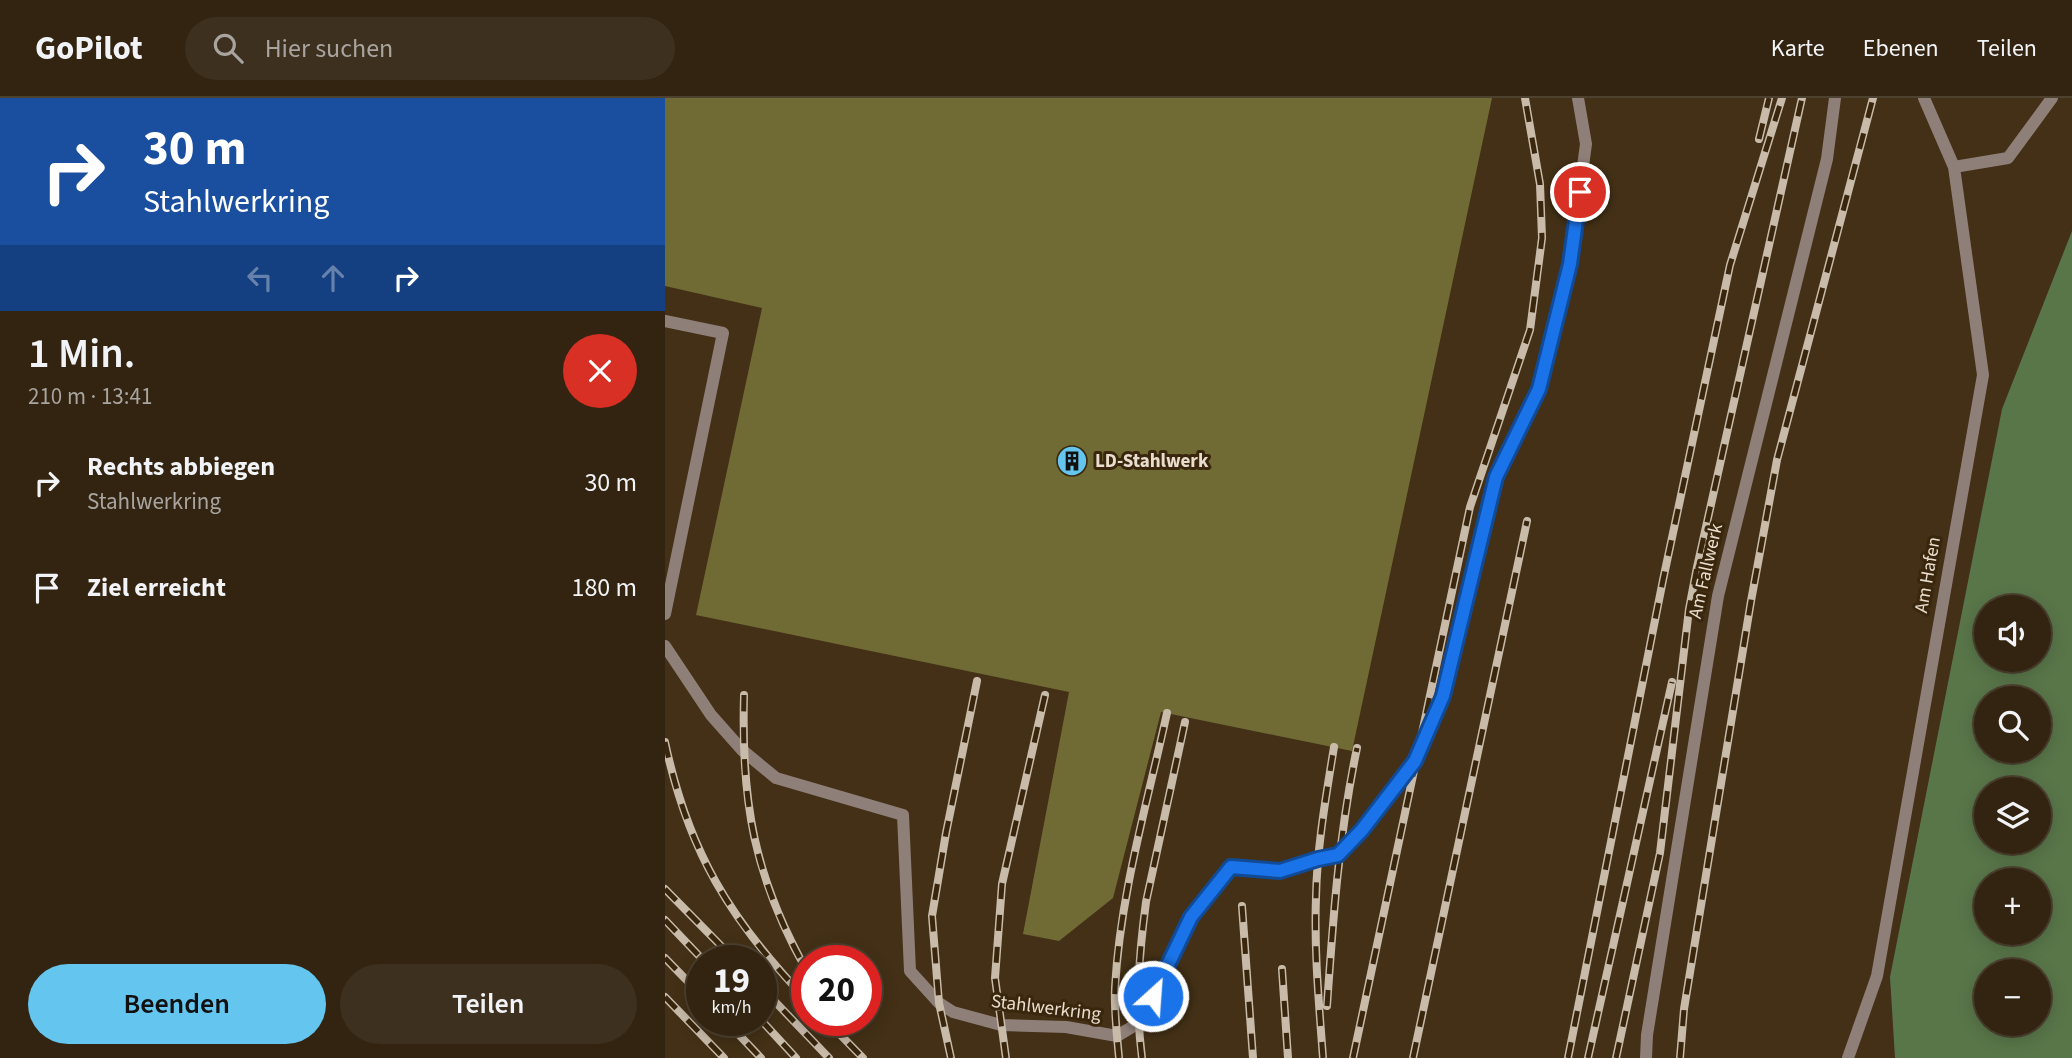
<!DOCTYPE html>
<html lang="de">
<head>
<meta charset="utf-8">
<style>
  :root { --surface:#322410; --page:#3d301e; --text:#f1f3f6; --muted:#a8a49f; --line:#4d4130; --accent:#64c5ee }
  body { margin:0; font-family:"Source Sans 3",sans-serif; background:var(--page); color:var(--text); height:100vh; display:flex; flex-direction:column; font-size:26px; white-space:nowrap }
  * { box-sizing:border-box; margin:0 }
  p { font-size:23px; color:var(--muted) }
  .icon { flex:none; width:38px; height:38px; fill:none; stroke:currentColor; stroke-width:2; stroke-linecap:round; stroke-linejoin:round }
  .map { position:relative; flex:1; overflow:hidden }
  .details { display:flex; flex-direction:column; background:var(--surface); width:665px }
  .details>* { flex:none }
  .top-card { background:#1a4fa0; color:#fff; overflow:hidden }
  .buttons { position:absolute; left:1309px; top:497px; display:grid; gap:14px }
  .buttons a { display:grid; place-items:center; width:77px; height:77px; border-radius:50%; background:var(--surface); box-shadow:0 4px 18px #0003,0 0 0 2px var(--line); font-size:35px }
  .speed { position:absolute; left:21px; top:847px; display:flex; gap:14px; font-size:35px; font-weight:700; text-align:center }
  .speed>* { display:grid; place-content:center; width:91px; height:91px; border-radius:50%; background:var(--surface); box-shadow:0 4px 18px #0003,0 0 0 2px var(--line); line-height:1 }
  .speed small { font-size:18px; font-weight:400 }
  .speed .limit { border:10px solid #d22; background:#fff; color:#111 }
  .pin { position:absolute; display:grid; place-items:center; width:60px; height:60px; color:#fff; margin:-30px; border:4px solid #fff; border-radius:50%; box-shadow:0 2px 7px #0007 }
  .me { position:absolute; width:77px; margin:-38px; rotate:26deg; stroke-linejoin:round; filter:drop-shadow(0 0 5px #0008) }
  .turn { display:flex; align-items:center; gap:24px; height:147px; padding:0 28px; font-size:32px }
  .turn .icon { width:91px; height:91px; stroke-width:2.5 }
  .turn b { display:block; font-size:49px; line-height:60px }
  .lanes { display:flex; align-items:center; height:66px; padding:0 28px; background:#0003; justify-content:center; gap:35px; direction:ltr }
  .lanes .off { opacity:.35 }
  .round { display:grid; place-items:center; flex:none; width:74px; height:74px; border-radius:37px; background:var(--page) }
  .head { display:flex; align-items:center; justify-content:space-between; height:119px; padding:0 28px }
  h1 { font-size:42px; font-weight:600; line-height:52px }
  .primary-button { display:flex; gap:14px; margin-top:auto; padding:14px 28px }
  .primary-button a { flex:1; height:80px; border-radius:42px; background:var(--accent); color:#111; font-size:28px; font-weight:600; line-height:80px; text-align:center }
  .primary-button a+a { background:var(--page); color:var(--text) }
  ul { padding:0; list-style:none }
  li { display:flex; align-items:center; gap:21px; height:105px; padding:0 28px }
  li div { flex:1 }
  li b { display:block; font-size:26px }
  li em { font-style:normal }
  header { display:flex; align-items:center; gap:42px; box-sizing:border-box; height:98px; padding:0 35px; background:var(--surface); border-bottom:2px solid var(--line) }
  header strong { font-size:33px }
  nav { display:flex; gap:38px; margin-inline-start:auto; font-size:24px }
  .search { width:490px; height:63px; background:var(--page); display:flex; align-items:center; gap:18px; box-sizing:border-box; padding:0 24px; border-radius:38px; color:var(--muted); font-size:26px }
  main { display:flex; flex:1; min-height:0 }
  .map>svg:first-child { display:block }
  .water { fill:#597649; fill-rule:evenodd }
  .building { fill:#706b35 }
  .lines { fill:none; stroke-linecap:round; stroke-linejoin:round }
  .lane { stroke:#8f7f79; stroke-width:12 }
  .rail-casing { stroke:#c8bbaa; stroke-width:8 }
  .rail { stroke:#39260c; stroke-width:5; stroke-dasharray:16; stroke-linecap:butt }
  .route-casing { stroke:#114b97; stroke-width:18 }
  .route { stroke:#1a73e8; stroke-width:12 }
  .labels { text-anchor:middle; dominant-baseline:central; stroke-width:6; stroke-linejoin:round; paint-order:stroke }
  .poi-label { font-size:19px; font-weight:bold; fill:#e9ddce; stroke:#39260c; text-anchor:start }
  .street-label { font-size:19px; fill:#e9ddce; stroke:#39260c }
</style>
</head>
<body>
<header>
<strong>GoPilot</strong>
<div class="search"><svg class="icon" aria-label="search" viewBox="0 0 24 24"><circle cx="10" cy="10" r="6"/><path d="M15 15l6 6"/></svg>Hier suchen</div>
<nav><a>Karte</a><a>Ebenen</a><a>Teilen</a></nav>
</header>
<main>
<section class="details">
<div class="top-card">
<div class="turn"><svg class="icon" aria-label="right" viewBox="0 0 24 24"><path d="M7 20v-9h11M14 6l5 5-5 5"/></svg><div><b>30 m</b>Stahlwerkring</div></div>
<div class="lanes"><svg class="icon off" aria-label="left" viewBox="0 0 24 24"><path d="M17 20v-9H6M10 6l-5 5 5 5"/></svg><svg class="icon off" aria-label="ahead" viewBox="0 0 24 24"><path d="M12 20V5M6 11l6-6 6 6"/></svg><svg class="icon" aria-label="right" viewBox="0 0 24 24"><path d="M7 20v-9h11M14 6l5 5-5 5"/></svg></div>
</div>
<div class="head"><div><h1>1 Min.</h1><p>210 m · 13:41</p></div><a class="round" style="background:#d93025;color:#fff"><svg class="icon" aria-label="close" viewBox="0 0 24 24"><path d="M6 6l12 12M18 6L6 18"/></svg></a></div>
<ul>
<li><svg class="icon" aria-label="right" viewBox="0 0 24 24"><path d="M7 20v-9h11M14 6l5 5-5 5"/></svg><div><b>Rechts abbiegen</b><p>Stahlwerkring</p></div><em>30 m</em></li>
<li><svg class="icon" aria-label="arrive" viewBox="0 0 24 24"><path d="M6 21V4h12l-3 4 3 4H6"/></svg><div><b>Ziel erreicht</b></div><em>180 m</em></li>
</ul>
<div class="primary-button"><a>Beenden</a><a>Teilen</a></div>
</section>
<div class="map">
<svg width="1407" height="960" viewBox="0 0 1407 960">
  <rect width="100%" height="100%" fill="#433016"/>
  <!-- water -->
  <path class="water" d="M1407,133V960H1230L1225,879L1337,311ZM1321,509H1374V562H1321ZM1321,600H1374V653H1321ZM1321,691H1374V744H1321ZM1321,782H1374V835H1321ZM1321,873H1374V926H1321Z"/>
  <!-- building -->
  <path class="building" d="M0,0H827L687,653L496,614L448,800L394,843L358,836L404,594L31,517L97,210L0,188Z"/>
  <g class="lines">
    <!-- lane -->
    <path class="lane" d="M1289,69L1343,60L1387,0
      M0,223L58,235L0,516
      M0,548L46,617L77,652L111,680L238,717L245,873L274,905L288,914L336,927L401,929L452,938L472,926L488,898L526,819L566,769L615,773L653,761L673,757L697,732L750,663L778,598L830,379L874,291L905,165L921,46L913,0
      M981,960L982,937L1053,498L1162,61L1170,0
      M1183,960L1212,878L1318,277L1289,69L1259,0"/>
    <!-- rail casing -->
    <g class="rail-casing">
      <path id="rail" d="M1094,41L1104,0
        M79,597C76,704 89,779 142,873
        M0,644C23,753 65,822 142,902
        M0,791L71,863
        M577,808L588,960
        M0,822L39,863
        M0,860L37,898
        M617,871L623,960
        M96,889L164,960
        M0,899L59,960
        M662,908C668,821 674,735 692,650
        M60,922L96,960
        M96,922L131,960
        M161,922L198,960
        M286,960L274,905L267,818L281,735L312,583
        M341,960L330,880L337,786L380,597
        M454,960C452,937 449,913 450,890C455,797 482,706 502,615
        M477,960C470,907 474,856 481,804L520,624
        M658,960C654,906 649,853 651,799C652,749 661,698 669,649
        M688,960L805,409L865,232L877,140L875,86L860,0
        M748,960L862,423
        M903,960L998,482L1065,167L1117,0
        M923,960L1007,584
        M951,960L995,755L1024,511L1032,469L1137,0
        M1015,960L1019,911L1086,503L1112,362L1208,0"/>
    </g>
    <!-- rail -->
    <use href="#rail" class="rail"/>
  </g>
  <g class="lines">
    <!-- route casing -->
    <g class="route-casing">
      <path id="route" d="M488,898L526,819L566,769L615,773L653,761L673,757L697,732L750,663L778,598L831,379L874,291L905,166L915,94"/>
    </g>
    <!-- route -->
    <use href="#route" class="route"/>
  </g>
  <!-- icons -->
  <defs>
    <g id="building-disc" transform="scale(1.575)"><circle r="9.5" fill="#64c5ee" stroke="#39260c"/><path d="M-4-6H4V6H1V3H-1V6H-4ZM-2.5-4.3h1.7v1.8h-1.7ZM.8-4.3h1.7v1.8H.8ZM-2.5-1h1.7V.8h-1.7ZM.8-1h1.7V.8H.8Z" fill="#111"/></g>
  </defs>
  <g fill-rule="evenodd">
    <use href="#building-disc" x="407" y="363"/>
  </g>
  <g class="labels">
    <!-- poi labels -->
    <g class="poi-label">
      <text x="430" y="363">LD-Stahlwerk</text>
    </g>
    <!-- street labels -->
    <g class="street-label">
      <text transform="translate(1041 473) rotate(-77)">Am Fallwerk</text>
      <text transform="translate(1263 477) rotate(-80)">Am Hafen</text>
      <text transform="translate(381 910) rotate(7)">Stahlwerkring</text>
    </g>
  </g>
</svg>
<div class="buttons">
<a><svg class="icon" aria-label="sound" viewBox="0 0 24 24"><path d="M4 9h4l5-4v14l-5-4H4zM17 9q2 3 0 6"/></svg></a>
<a><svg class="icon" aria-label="search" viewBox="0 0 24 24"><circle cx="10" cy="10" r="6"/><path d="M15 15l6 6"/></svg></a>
<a><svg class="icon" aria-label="layers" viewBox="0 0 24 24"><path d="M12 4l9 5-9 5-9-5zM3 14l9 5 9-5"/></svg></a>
<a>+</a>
<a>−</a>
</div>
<div class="speed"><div>19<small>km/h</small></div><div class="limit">20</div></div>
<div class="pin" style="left:915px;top:94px;background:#d93025"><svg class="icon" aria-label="arrive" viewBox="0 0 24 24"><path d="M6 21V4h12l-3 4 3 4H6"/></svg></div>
<svg class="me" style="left:488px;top:898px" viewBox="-20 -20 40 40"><circle r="17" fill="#1a73e8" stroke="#fff" stroke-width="3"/><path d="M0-11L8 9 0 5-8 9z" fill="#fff"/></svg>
</div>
</main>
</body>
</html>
